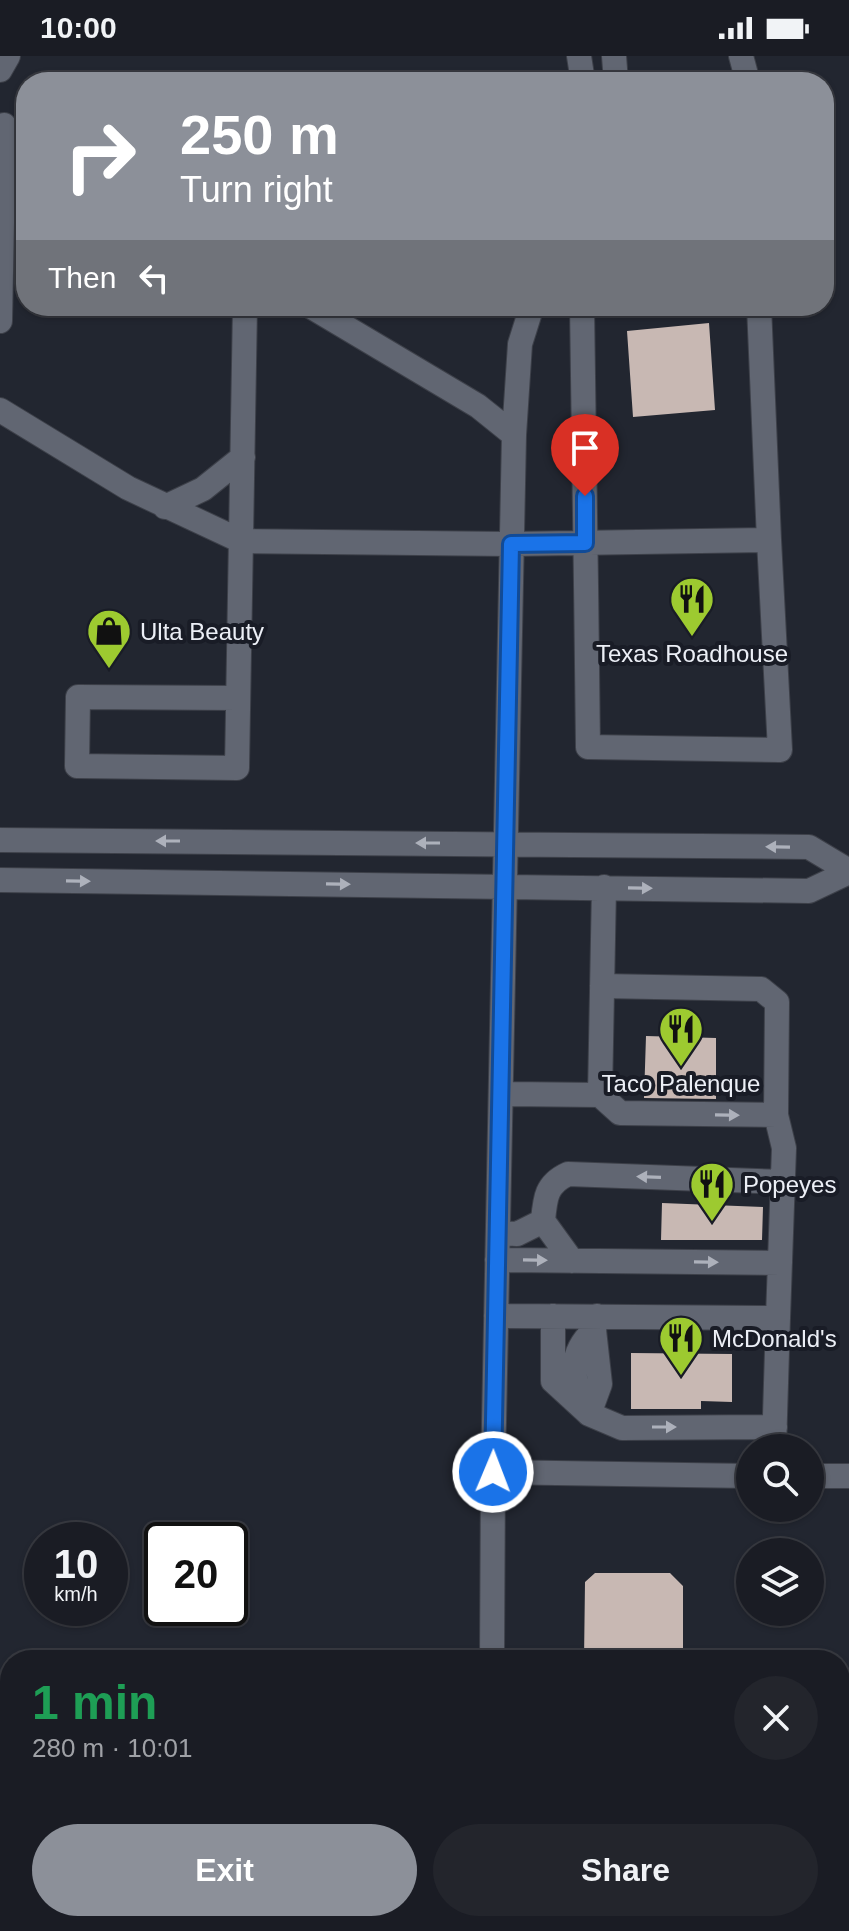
<!DOCTYPE html>
<html lang="en">
<head>
<meta charset="utf-8">
<style>
  :root { --surface:#1a1c24; --page:#23252c; --text:#f1f3f6; --muted:#9fa1a6; --line:#383a41; --accent:#8c9099 }
  body { margin:0; font-family:Arial,sans-serif; background:var(--page); color:var(--text); height:100vh; display:flex; flex-direction:column; font-size:30px; white-space:nowrap }
  * { box-sizing:border-box; margin:0 }
  p { font-size:26px; color:var(--muted) }
  .icon { flex:none; width:44px; height:44px; fill:none; stroke:currentColor; stroke-width:2; stroke-linecap:round; stroke-linejoin:round }
  .map { position:relative; flex:1; overflow:hidden }
  .details { position:absolute; left:0px; top:1594px; width:850px; height:282px; display:flex; flex-direction:column; background:var(--surface); border-radius:32px 32px 0 0; box-shadow:0 2px 6px #0004,0 0 0 2px var(--line) }
  .details>* { flex:none }
  .banner { position:absolute; left:16px; top:16px; width:818px; height:244px; border-radius:32px; box-shadow:0 2px 6px #0004,0 0 0 2px var(--line); background:#8c9099; color:#fff; overflow:hidden }
  .tools { position:absolute; left:736px; top:1378px; display:grid; gap:16px }
  .tools a { display:grid; place-items:center; width:88px; height:88px; border-radius:50%; background:var(--surface); box-shadow:0 2px 6px #0004,0 0 0 2px var(--line); font-size:40px }
  .speed { position:absolute; left:24px; top:1466px; display:flex; gap:16px; font-size:40px; font-weight:700; text-align:center }
  .speed>* { display:grid; place-content:center; width:104px; height:104px; border-radius:50%; background:var(--surface); box-shadow:0 2px 6px #0004,0 0 0 2px var(--line); line-height:1 }
  .speed small { font-size:20px; font-weight:400 }
  .speed .limit { border:4px solid #111; border-radius:12px; background:#fff; color:#111 }
  .pin { position:absolute; display:grid; place-items:center; width:68px; height:68px; color:#fff; margin:-82px -34px; border-radius:50% 50% 50% 0; rotate:-45deg; box-shadow:0 0 8px #0007 }
  .pin .icon { rotate:45deg }
  .me { position:absolute; width:88px; margin:-44px; rotate:1deg; stroke-linejoin:round; filter:drop-shadow(0 0 6px #0008) }
  .turn { display:flex; align-items:center; gap:28px; height:168px; padding:0 32px; font-size:36px }
  .turn .icon { width:104px; height:104px; stroke-width:2.5 }
  .turn b { display:block; font-size:56px; line-height:68px }
  .then { display:flex; align-items:center; height:76px; padding:0 32px; background:#0003; gap:16px; font-size:30px }
  .round { display:grid; place-items:center; flex:none; width:84px; height:84px; border-radius:42px; background:var(--page) }
  .overview { display:flex; align-items:center; justify-content:space-between; height:136px; padding:0 32px }
  h1 { font-size:48px; font-weight:700; line-height:60px; color:#1e9e55 }
  .action { display:flex; gap:16px; margin-top:auto; padding:16px 32px }
  .action a { flex:1; height:92px; border-radius:48px; background:var(--accent); color:#fff; font-size:32px; font-weight:700; line-height:92px; text-align:center }
  .action a+a { background:var(--page); color:var(--text) }
  .status { display:flex; justify-content:space-between; align-items:center; height:56px; padding:0 40px; background:var(--surface); direction:ltr }
  .status svg { height:22px; fill:currentColor }
  .map>svg:first-child { display:block }
  .building { fill:#c8b8b3 }
  .lines { fill:none; stroke-linecap:round; stroke-linejoin:round }
  .minor-casing { stroke:#3d4049; stroke-width:26 }
  .minor { stroke:#616672; stroke-width:24 }
  .oneway { fill:#adb1bb }
  .route-casing { stroke:#114b97; stroke-width:20 }
  .route { stroke:#1a73e8; stroke-width:14 }
  .labels { text-anchor:middle; dominant-baseline:central; stroke-width:8; stroke-linejoin:round; paint-order:stroke }
  .poi-label { font-size:24px; fill:#eceff6; stroke:#191c26; text-anchor:start }
</style>
</head>
<body>
<div class="status"><b>10:00</b><svg viewBox="0 0 49 12"><path d="M0 12V9h3v3zM5 12V6h3v6zM10 12V3h3v9zM15 12V0h3v12zM26 1h20v11H26zM47 4h2v5h-2z"/></svg></div>
<div class="map">
<svg width="849" height="1875" viewBox="0 0 849 1875">
  <rect width="100%" height="100%" fill="#222630"/>
  <!-- building -->
  <path class="building" d="M709,267L715,354L633,361L627,275Z
    M646,980L716,982V1043L644,1042Z
    M662,1147L763,1151L762,1184H661Z
    M631,1297L732,1298V1346L701,1345V1353H631Z
    M595,1517H670L683,1530V1604H584L585,1526Z"/>
  <g class="lines">
    <!-- minor casing -->
    <g class="minor-casing">
      <path id="minor" d="M579,0L583,26
        M614,0L616,26
        M741,0L748,26
        M0,14L8,0
        M310,250L478,350L514,379
        M759,250L769,484
        M0,265L4,69
        M0,354L128,432L241,485L511,488L769,484L780,694L588,691C586,544 585,397 582,250
        M165,451L203,433L243,401
        M238,642L78,641L77,710L237,712C240,558 243,404 245,250
        M0,784L809,791L849,815
        M0,824L809,835L849,816
        M501,1038L600,1039L604,831
        M600,1039L620,1057L776,1059
        M498,1177L517,1178L543,1165
        M497,1204L780,1207
        M572,1205L543,1165C545,1142 546,1128 568,1118L783,1126
        M496,1260L778,1262L784,1092L776,1059L777,946L761,933L602,930
        M553,1260V1325L589,1358L622,1372L775,1371
        M586,1352C570,1324 569,1297 594,1274
        M589,1358L600,1328L594,1274L597,1260
        M774,1392L778,1262
        M493,1416L750,1420
        M810,1420H849
        M492,1604L493,1416L514,379L520,288L532,250
        M840,1693H849
        M489,1875L490,1866"/>
    </g>
    <!-- minor -->
    <use href="#minor" class="minor"/>
  </g>
  <!-- one-way arrows -->
  <defs><path id="oneway-solid" d="M-6-.8H1V-3.2L6.5 0L1 3.2V.8H-6Z" transform="scale(2)"/></defs>
  <g class="oneway">
    <use href="#oneway-solid" transform="translate(168 785) rotate(-180)"/>
    <use href="#oneway-solid" transform="translate(428 787) rotate(-180)"/>
    <use href="#oneway-solid" transform="translate(778 791) rotate(-179)"/>
    <use href="#oneway-solid" transform="translate(78 825) rotate(1)"/>
    <use href="#oneway-solid" transform="translate(338 828) rotate(1)"/>
    <use href="#oneway-solid" transform="translate(640 832) rotate(1)"/>
    <use href="#oneway-solid" transform="translate(727 1059) rotate(1)"/>
    <use href="#oneway-solid" transform="translate(649 1121) rotate(-178)"/>
    <use href="#oneway-solid" transform="translate(535 1204) rotate(1)"/>
    <use href="#oneway-solid" transform="translate(706 1206) rotate(1)"/>
    <use href="#oneway-solid" transform="translate(664 1371)"/>
  </g>
  <g class="lines">
    <!-- route casing -->
    <g class="route-casing">
      <path id="route" d="M493,1416L511,488L585,487V440"/>
    </g>
    <!-- route -->
    <use href="#route" class="route"/>
  </g>
  <!-- icons -->
  <defs>
    <g id="restaurant-pin" transform="scale(2.3)"><path d="M0 17L-7.5 6A9.5 9.5 0 1 1 7.5 6Z" fill="#9dca30" stroke="#191c26"/><path d="M-5-6h1v4h1v-4h1v4h1v-4h1v5L-1.5 .5V6h-2V.5L-5-1ZM5-6V6H3V1.5H1.5Q1.5-4 5-6Z" fill="#111"/></g>
    <g id="shop-pin" transform="scale(2.3)"><path d="M0 17L-7.5 6A9.5 9.5 0 1 1 7.5 6Z" fill="#9dca30" stroke="#191c26"/><path d="M-5-2.5h2.3a2.7 3.5 0 0 1 5.4 0H5L5.5 6h-11ZM-1.5-2.5h3a1.5 2.3 0 0 0-3 0Z" fill="#111"/></g>
  </defs>
  <g fill-rule="evenodd">
    <use href="#restaurant-pin" x="692" y="543"/>
    <use href="#shop-pin" x="109" y="575"/>
    <use href="#restaurant-pin" x="681" y="973"/>
    <use href="#restaurant-pin" x="712" y="1128"/>
    <use href="#restaurant-pin" x="681" y="1282"/>
  </g>
  <g class="labels">
    <!-- poi labels -->
    <g class="poi-label">
      <text x="140" y="575">Ulta Beauty</text>
      <text x="692" y="597" text-anchor="middle">Texas Roadhouse</text>
      <text x="681" y="1027" text-anchor="middle">Taco Palenque</text>
      <text x="743" y="1128">Popeyes</text>
      <text x="712" y="1282">McDonald's</text>
    </g>
  </g>
</svg>
<div class="tools">
<a><svg class="icon" aria-label="search" viewBox="0 0 24 24"><circle cx="10" cy="10" r="6"/><path d="M15 15l6 6"/></svg></a>
<a><svg class="icon" aria-label="layers" viewBox="0 0 24 24"><path d="M12 4l9 5-9 5-9-5zM3 14l9 5 9-5"/></svg></a>
</div>
<div class="speed"><div>10<small>km/h</small></div><div class="limit">20</div></div>
<div class="pin" style="left:585px;top:440px;background:#d93025"><svg class="icon" aria-label="arrive" viewBox="0 0 24 24"><path d="M6 21V4h12l-3 4 3 4H6"/></svg></div>
<svg class="me" style="left:493px;top:1416px" viewBox="-20 -20 40 40"><circle r="17" fill="#1a73e8" stroke="#fff" stroke-width="3"/><path d="M0-11L8 9 0 5-8 9z" fill="#fff"/></svg>
<div class="banner">
<div class="turn"><svg class="icon" aria-label="right" viewBox="0 0 24 24"><path d="M7 20v-9h11M14 6l5 5-5 5"/></svg><div><b>250 m</b>Turn right</div></div>
<div class="then">Then<svg class="icon" aria-label="left" viewBox="0 0 24 24"><path d="M17 20v-9H6M10 6l-5 5 5 5"/></svg></div>
</div>
<section class="details">
<div class="overview"><div><h1>1 min</h1><p>280 m · 10:01</p></div><a class="round"><svg class="icon" aria-label="close" viewBox="0 0 24 24"><path d="M6 6l12 12M18 6L6 18"/></svg></a></div>
<div class="action"><a>Exit</a><a>Share</a></div>
</section>
</div>
</body>
</html>
